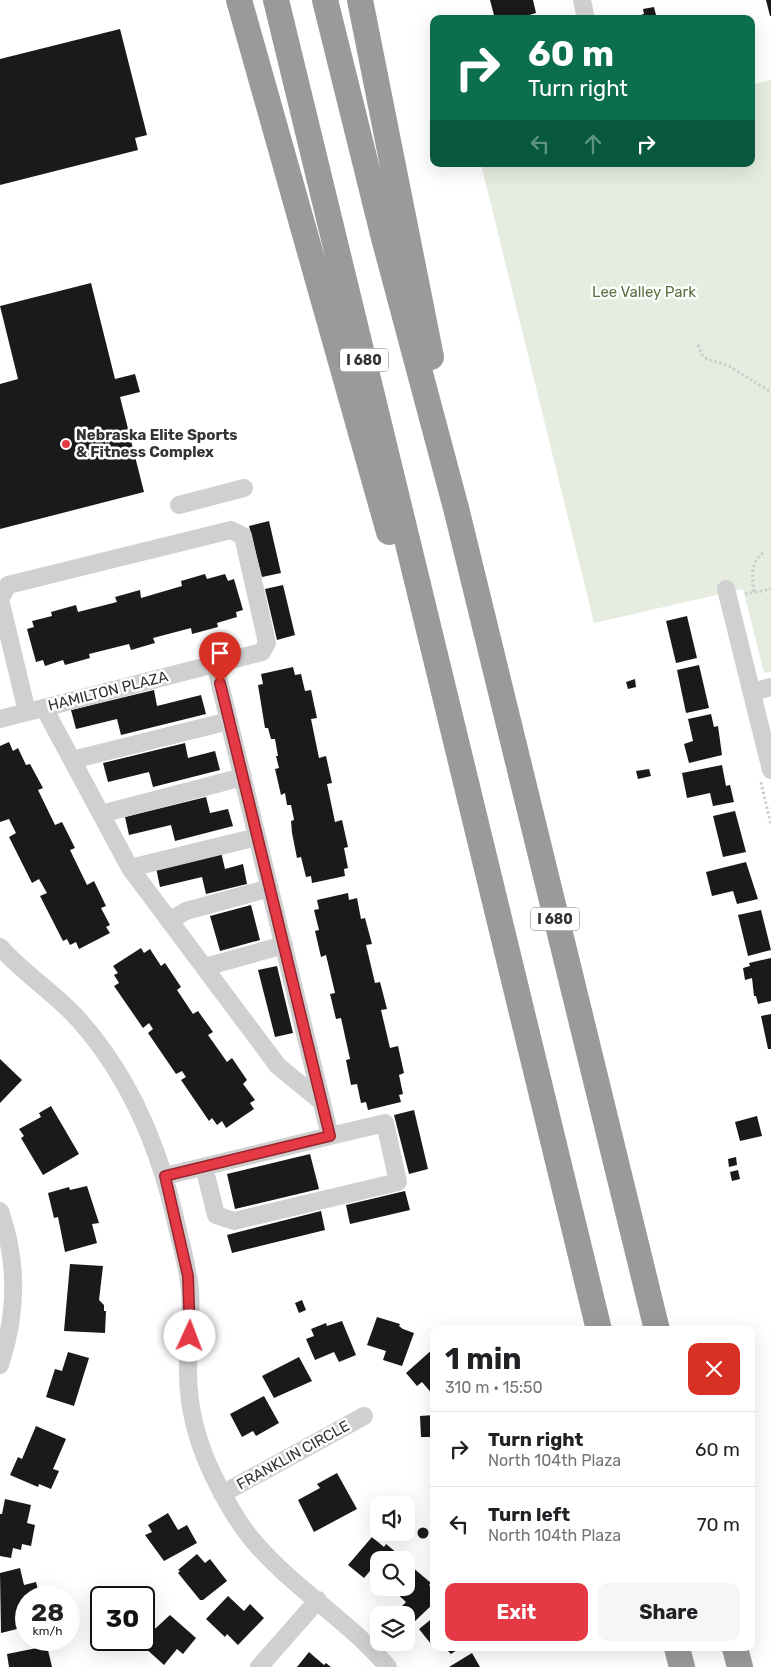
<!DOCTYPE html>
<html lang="en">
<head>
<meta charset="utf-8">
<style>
  :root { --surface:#fff; --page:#f6f6f6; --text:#202124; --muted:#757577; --line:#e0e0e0; --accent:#e63946 }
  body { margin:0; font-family:Rubik,sans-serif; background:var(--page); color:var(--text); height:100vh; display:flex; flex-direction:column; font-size:19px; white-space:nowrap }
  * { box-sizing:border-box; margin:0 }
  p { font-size:16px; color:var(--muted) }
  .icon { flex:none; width:28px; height:28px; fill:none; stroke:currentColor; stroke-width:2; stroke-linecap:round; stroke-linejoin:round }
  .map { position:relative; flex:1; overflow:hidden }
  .panel { position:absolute; left:430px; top:1326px; width:325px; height:325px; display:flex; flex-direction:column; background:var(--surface); border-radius:10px; box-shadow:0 5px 20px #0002 }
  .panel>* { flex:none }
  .guide { position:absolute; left:430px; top:15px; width:325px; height:152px; border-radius:10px; box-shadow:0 5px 20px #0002; background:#0b6e4f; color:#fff; overflow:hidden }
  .controls { position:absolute; left:370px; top:1496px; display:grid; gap:10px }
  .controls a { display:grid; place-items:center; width:45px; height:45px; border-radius:10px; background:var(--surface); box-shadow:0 5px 20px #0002; font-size:25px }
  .speed { position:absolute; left:15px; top:1586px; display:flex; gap:10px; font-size:25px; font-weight:700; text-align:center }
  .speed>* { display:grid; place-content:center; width:65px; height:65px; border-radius:50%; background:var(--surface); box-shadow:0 5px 20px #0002; line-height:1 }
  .speed small { font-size:12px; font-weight:400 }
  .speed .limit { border:2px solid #111; border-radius:8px; background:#fff; color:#111 }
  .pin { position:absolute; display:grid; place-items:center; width:42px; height:42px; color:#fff; margin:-51px -21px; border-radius:50% 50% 50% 0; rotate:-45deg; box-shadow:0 0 5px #0007 }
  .pin .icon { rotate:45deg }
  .me { position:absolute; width:55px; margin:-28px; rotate:2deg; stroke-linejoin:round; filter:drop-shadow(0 0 4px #0008) }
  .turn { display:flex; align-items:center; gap:18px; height:105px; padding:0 15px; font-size:22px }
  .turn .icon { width:65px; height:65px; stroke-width:2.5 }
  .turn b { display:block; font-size:35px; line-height:42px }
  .lanes { display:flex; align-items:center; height:48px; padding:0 15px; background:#0003; justify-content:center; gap:25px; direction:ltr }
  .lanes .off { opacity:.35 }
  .round { display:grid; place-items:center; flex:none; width:52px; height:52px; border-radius:10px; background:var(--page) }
  .headline { display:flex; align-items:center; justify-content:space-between; height:85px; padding:0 15px }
  h1 { font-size:30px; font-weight:700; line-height:38px }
  .cta { display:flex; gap:10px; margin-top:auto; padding:10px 15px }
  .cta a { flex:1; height:58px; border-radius:10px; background:var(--accent); color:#fff; font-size:20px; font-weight:700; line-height:58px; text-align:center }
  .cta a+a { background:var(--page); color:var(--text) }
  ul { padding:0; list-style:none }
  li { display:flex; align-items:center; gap:15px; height:75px; padding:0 15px; border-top:1px solid var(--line) }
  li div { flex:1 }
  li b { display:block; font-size:19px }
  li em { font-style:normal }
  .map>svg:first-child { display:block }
  .green { fill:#e6ecdf }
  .building { fill:#1a1a1a }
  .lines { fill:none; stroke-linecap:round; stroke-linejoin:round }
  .path { stroke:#cdcdcd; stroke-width:3; stroke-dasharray:2.5 2.5; stroke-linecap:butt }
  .minor { stroke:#d0d0d0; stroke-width:18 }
  .highway { stroke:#9a9a9a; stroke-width:26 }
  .route-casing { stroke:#96252e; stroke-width:12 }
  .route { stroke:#e63946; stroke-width:9 }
  .poi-dot { fill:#e63946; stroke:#fff; stroke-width:2 }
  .labels { text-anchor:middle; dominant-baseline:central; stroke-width:5; stroke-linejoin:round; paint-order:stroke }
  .shield { fill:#fff; stroke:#707070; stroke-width:1 }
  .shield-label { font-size:14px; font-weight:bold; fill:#333 }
  .park-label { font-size:15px; fill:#56703f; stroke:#fff }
  .poi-label { font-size:15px; font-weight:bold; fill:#333; stroke:#fff; text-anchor:start }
  .street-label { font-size:15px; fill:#333; stroke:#fff }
</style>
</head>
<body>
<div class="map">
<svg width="771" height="1667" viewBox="0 0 771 1667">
  <rect width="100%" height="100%" fill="#fff"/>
  <!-- green -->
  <path class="green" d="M771,80V672L764,673L743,589L594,623L481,164H751V85Z"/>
  <!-- building -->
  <path class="building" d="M490,0H533L536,13L516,19H495Z
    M766,0H771V16H770Z
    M654,7L657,19H627L644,14L643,9Z
    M120,29L147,135L135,138L138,150L0,185V59Z
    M91,283L115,379L135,374L140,392L120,397L144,492L0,529V384L18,379L0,306Z
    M269,521L281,573L262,577L249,526Z
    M205,574L207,579L225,574L228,581L234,579L243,610L236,612L237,617L217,623L218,627L192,634L191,628L153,638L155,643L131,650L129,644L89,654L90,658L65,665L63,660L45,666L43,660L36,662L27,629L34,627L32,621L52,616L51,612L76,605L78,612L117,602L115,597L140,590L141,598L182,586L181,581Z
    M283,585L295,635L277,640L265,589Z
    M687,616L697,658L676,663L666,621Z
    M699,665L709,708L686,713L677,670Z
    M293,667L295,675L301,674L305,691L311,690L317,718L311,719L319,758L326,756L332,783L327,784L335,822L342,820L348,847L344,848L348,868L344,869L345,876L312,883L311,876L306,877L301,857L297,858L292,833L291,821L294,820L291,805H287L285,793L281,795L275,769L279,768L276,756H278L275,739H271L268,728H265L258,685L263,684L261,674Z
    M635,679L636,687L628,689L626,682Z
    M154,690L157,706L201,695L206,714L121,735L117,719L76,729L71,710Z
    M711,714L714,727L718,726L722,755L689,763L684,744L693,741L688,719Z
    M9,742L13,751L18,748L26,765L30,764L43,788L38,790L55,825L62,822L75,848L70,850L87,885L94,881L106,906L101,908L110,925L106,927L110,933L79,949L76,942L70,945L67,939L63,941L40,896L47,893L39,879L32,883L9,837L16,833L9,819L0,822V746Z
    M185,743L188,758L215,751L220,770L153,787L149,772L108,782L103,763Z
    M722,765L726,786L730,785L734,802L713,806L710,793L687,798L682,773Z
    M649,769L651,776L638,779L636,771Z
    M206,797L210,813L228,809L233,826L175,841L171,825L129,835L125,817Z
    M735,811L746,852L723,857L713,816Z
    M221,852L225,869L243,864L247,884L206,894L202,877L160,887L156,868Z
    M746,862L758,899L737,904L733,891L712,896L706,872Z
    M348,893L349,900L357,898L361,919L365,918L372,944L366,945L375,983L380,982L387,1009L381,1010L390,1048L398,1046L404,1073L399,1075L403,1094L399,1095L401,1102L368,1110L366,1102L361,1103L357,1084L351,1085L346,1060L350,1059L341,1018L336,1019L330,994L335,993L326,955L321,957L315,931L319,930L314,910L319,909L317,900Z
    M251,905L260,940L220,951L210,916Z
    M761,910L771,950L748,956L738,915Z
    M141,948L144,953L150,949L161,966L165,963L181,987L177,990L193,1014L198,1011L213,1032L208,1035L227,1062L232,1058L247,1080L243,1084L255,1100L250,1103L254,1109L226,1128L222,1121L217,1125L212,1118L209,1121L181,1080L186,1077L182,1071L176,1074L148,1033L153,1029L149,1023L143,1028L114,986L119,983L114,975L118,973L113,966Z
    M771,958V1001L758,1004L756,996H754L752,978L745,980L743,968L750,966L749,963Z
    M277,966L293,1033L275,1037L258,970Z
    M771,1014V1049H768L761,1016Z
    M0,1059L22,1080L0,1103Z
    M51,1106L79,1154L43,1175L21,1138L24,1136L19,1129L41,1117L39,1113Z
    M414,1110L428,1169L409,1174L394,1115Z
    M757,1116L762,1136L740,1141L735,1122Z
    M310,1154L319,1189L235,1209L227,1174Z
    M736,1157L737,1165L729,1167L728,1159Z
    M738,1170L740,1179L732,1181L730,1172Z
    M87,1186L99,1223L92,1224L97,1243L65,1252L58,1217L54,1218L48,1193L69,1187L70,1190Z
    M405,1191L410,1210L350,1224L346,1205Z
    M321,1211L325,1230L232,1253L227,1235Z
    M70,1264L103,1266L99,1300L104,1305V1311H106L105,1333L64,1331Z
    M302,1300L306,1310L299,1313L295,1303Z
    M377,1317L400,1324L399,1326L403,1329L414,1333L402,1366L383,1360L386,1351L367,1345Z
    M342,1321L356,1355L339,1362L334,1352L315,1360L306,1339L314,1336L311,1329L326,1323L327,1326Z
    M434,1348V1396L422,1382L417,1386L406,1373Z
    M68,1352L89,1358L74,1406L46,1397L55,1369L62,1371Z
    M299,1357L312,1381L274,1398L262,1376Z
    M264,1396L279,1423L256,1436L253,1431L242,1437L230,1414Z
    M434,1415V1437H421L420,1416Z
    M36,1426L66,1439L53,1469L59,1471L51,1489L39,1484L38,1487L10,1475L18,1457L22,1459Z
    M337,1473L357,1509L314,1532L298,1500L320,1488L317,1484Z
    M5,1499L31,1505L27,1523L35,1525L31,1546L22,1544L21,1550L13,1548L11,1558L0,1556V1514H2Z
    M168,1513L178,1530L187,1525L197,1543L164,1561L145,1535L152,1532L148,1525Z
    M417.5 1533a5.5 5.5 0 1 1 11 0a5.5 5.5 0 1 1-11 0Z
    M372,1537L384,1547L386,1544L397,1553L391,1560H379V1578L370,1571L364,1578L348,1565Z
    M197,1554L205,1563L210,1559L227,1581L203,1600H200L178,1573L180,1571L178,1570Z
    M412,1567L431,1583L429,1585L434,1590V1603L413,1623L399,1609L406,1602L391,1588H406V1573Z
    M20,1568L24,1585L36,1582L39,1594L26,1598V1618L19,1619L21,1628L1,1633L0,1573Z
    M228,1596L244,1611L250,1604L264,1618L238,1645L227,1634L225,1637L206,1619Z
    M170,1615L196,1638L183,1654L177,1649L164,1665L143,1646L148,1641L145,1638Z
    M434,1617V1642L431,1644L419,1629Z
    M47,1646L52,1667H9L7,1654Z
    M445,1648H460L451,1654Z
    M309,1652L324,1665L326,1663L331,1667H297Z
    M472,1653L480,1667H449Z"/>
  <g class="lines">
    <!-- path -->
    <path class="path" d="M698,345L702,355L707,359L729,366L771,392
      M754,592C752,576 750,564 763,553
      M745,594L771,589
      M761,782L771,825"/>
    <!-- minor -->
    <path class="minor" d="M582,0L586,19
      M179,505L244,488
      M726,589L771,770
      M752,692L771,687
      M44,708L130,868L257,837
      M0,719L262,652L267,643L243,536L231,530L8,585L0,599L27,712
      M72,760L229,721
      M101,814L243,777
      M130,868L278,1066L322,1102
      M169,921L186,911L270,888
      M0,947C24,974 55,993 79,1020C133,1081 161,1153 178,1231C183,1251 188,1270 190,1290C192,1317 188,1344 188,1372C188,1407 198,1444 213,1475C225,1500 238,1524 256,1544C296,1590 349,1621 388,1667
      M205,967L284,945
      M204,1167L216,1215L234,1221L398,1182L385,1123L330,1136
      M165,1176L330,1136L215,664
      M0,1211C18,1262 17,1314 0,1365
      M222,1494L364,1416
      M259,1667L318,1600"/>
    <!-- highway -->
    <path class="highway" d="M239,0L389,532
      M276,0C383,443 488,887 599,1330
      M325,0L384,238L456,508L657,1330
      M360,0L431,357
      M677,1648L682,1667
      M735,1648L740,1667"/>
  </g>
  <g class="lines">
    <!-- route casing -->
    <g class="route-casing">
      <path id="route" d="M190,1336L188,1276L165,1176L330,1136L220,683"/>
    </g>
    <!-- route -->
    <use href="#route" class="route"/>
  </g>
  <!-- markers -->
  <circle class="poi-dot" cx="66" cy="444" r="5"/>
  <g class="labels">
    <!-- shield labels -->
    <g class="shield">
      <rect x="340" y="348.5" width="48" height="23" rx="4"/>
      <rect x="531" y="907.5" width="48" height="23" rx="4"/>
    </g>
    <g class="shield-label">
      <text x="364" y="360">I 680</text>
      <text x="555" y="919">I 680</text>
    </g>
    <!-- park labels -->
    <g class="park-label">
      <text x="644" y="292">Lee Valley Park</text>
    </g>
    <!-- poi labels -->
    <g class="poi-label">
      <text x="76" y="435">Nebraska Elite Sports<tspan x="76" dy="17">&amp; Fitness Complex</tspan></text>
    </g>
    <!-- street labels -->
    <g class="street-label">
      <text transform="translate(108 691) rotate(-14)">HAMILTON PLAZA</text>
      <text transform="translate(293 1455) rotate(-29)">FRANKLIN CIRCLE</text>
    </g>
  </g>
</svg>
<div class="controls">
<a><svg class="icon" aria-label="sound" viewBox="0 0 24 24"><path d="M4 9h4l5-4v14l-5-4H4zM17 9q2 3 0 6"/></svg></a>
<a><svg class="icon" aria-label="search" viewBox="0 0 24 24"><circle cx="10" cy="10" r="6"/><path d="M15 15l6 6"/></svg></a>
<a><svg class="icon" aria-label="layers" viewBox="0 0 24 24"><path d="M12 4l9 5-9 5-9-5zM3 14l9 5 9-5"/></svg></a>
</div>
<div class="speed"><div>28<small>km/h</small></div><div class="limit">30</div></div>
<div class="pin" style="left:220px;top:683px;background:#d93025"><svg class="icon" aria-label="arrive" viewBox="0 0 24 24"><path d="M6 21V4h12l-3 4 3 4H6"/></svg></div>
<svg class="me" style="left:190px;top:1336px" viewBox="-20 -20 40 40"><circle r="19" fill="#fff"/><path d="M0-13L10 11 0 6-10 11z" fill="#e63946"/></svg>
<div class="guide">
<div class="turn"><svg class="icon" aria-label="right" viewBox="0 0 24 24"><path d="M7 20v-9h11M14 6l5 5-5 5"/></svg><div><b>60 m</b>Turn right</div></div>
<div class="lanes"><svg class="icon off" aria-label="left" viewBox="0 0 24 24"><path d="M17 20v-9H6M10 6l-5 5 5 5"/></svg><svg class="icon off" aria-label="ahead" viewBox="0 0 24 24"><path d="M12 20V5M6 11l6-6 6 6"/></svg><svg class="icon" aria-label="right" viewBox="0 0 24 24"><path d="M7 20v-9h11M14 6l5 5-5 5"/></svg></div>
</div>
<section class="panel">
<div class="headline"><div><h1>1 min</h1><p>310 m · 15:50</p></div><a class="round" style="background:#d93025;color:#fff"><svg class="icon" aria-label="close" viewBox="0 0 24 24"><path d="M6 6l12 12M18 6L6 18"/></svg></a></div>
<ul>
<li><svg class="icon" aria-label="right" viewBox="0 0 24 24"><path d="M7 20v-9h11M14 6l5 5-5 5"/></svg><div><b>Turn right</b><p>North 104th Plaza</p></div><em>60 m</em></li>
<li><svg class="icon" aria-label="left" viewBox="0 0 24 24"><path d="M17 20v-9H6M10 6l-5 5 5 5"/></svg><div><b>Turn left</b><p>North 104th Plaza</p></div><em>70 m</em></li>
</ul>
<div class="cta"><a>Exit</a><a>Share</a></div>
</section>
</div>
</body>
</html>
